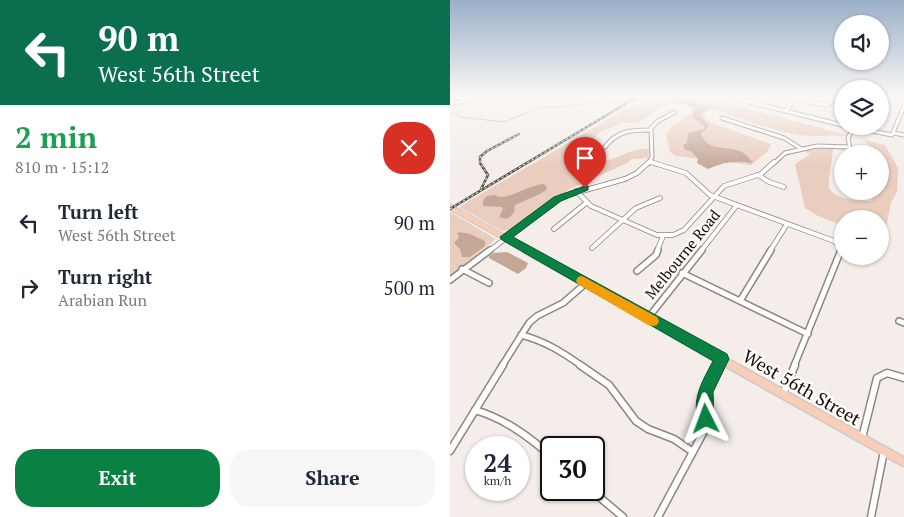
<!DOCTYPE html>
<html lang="en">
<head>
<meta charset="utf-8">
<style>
  :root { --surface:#fff; --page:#f6f6f7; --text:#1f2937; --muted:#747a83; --accent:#0b8043 }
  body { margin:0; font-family:"PT Serif",serif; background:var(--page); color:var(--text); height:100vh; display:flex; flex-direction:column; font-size:19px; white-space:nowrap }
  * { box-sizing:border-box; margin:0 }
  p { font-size:16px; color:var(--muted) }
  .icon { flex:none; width:28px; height:28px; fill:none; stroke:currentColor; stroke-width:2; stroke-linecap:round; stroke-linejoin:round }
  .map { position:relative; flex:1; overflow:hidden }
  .drawer { display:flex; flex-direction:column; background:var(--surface); width:450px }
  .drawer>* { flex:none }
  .hud { background:#0b6e4f; color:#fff; overflow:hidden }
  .buttons { position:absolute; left:384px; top:15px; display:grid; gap:10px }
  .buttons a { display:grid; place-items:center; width:55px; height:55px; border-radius:50%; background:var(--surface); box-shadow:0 1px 4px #0004; font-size:25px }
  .speed { position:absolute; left:15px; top:436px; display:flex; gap:10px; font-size:25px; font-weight:700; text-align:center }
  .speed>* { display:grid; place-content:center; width:65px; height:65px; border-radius:50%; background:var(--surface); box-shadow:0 1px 4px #0004; line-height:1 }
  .speed small { font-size:12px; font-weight:400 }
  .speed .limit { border:2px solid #111; border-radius:8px; background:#fff; color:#111 }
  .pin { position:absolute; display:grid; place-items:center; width:42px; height:42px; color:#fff; margin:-51px -21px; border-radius:50% 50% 50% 0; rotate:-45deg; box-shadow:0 0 5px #0007 }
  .pin .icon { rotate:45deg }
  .me { position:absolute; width:55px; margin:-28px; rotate:357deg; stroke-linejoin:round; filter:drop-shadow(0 0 4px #0008) }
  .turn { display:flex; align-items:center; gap:18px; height:105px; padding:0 15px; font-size:22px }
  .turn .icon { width:65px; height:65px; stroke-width:2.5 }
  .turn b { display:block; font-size:35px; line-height:42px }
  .round { display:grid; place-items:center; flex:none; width:52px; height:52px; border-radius:20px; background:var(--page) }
  .overview { display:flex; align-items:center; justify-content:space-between; height:85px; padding:0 15px }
  h1 { font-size:30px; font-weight:800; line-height:38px; color:#1e9e55 }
  .primary-button { display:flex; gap:10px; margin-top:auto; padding:10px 15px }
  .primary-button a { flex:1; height:58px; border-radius:20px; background:var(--accent); color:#fff; font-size:20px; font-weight:800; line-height:58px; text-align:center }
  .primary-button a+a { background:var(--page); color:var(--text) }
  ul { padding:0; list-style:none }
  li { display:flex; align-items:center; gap:15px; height:65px; padding:0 15px }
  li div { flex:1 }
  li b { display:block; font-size:19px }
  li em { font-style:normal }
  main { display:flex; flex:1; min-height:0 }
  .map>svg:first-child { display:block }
  .green { fill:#e9cdbe }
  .water { fill:#c5a797 }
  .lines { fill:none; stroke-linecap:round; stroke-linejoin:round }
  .stream { stroke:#c5a797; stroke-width:1 }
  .minor-far3-casing { stroke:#8c8683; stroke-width:5 }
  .minor-far2-casing { stroke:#8c8683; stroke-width:5.5 }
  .minor-far1-casing { stroke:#8c8683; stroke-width:8 }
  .minor-casing { stroke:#8c8683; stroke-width:9 }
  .major-far2-casing { stroke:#cbcaca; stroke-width:7 }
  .major-far1-casing { stroke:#cbcaca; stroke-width:9 }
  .major-casing { stroke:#cbcaca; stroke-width:11 }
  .minor-far3 { stroke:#fff; stroke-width:3 }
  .minor-far2 { stroke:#fff; stroke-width:4 }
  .minor-far1 { stroke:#fff; stroke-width:5 }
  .minor { stroke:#fff; stroke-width:6 }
  .major-far2 { stroke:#f8ceb8; stroke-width:5 }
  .major-far1 { stroke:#f8ceb8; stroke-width:6 }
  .major { stroke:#f8ceb8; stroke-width:8 }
  .rail-casing { stroke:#53504e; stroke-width:2.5 }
  .rail { stroke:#fffbf8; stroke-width:1; stroke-dasharray:2.5; stroke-linecap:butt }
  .route { fill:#0b8043; stroke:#07532c }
  .slow { fill:#f59e0b }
  .labels { text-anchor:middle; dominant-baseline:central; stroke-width:5; stroke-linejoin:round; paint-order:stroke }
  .street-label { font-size:15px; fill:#110f0e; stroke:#fffbf8 }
  .near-street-label { font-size:18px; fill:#110f0e; stroke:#fffbf8 }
</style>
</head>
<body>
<main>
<section class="drawer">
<div class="hud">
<div class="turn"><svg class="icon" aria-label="left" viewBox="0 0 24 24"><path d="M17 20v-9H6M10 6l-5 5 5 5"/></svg><div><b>90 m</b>West 56th Street</div></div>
</div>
<div class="overview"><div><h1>2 min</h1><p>810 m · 15:12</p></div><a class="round" style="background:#d93025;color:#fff"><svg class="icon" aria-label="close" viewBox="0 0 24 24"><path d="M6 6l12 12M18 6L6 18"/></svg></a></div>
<ul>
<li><svg class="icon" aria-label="left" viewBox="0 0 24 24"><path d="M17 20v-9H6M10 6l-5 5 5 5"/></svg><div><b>Turn left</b><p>West 56th Street</p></div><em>90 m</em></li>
<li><svg class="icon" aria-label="right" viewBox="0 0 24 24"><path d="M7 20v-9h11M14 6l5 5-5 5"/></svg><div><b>Turn right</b><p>Arabian Run</p></div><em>500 m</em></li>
</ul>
<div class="primary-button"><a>Exit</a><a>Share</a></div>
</section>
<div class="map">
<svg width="454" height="517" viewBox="0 0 454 517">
  <rect width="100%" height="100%" fill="#f4ede9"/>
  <!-- green -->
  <path class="green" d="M214,97H253L435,145L448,168L447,192L441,203L434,237L430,236V219H392V225L368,216L355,208L345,164L360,154L353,150L383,148C383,162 378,173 379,189C390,201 406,200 421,201L425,191H430V154H421C420,147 418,142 411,139C391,133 369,138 349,135C320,130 292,119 264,109L255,113L254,116L261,123L321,144L318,151L301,165L226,156L220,152L216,135L222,126L243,111L242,108L234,104L222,103L210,108L188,123H172L150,132L134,149L151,162C167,160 181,147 199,149L198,158L182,159L177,163L120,189L60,230L52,231L9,207L179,107Z
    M0,212L46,239L0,276Z"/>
  <!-- water -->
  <path class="water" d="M228,99L238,100L259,108L249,115L258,125L256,130L251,133C256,152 277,145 292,152C296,154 300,159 303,163C287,160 272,162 258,169L247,163L248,159L241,151L235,150L233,145L237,143L238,133L254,129L255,126L243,118V113L246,108L225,101Z
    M94,184L97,187L96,190L90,194L65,205L64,213L57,219L49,217L53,209L52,207L33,206V200L37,196L45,195C55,203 79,184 94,184Z
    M10,232L20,234L35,241V246L20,257H12L10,249L4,243L9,237L7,233Z
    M57,252L78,263L76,268L68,274L39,258V256L44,253Z"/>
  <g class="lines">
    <!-- stream -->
    <path class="stream" d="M0,114L5,113L10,117L55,122L91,107H112L157,101L169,104L178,101H198L211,97"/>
    <!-- minor-far3 casing -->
    <g class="minor-far3-casing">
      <path id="minor-far3" d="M279,97L392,125
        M346,99L375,105L379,104L385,97
        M305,103L312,97
        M0,104L34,97
        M335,111L347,97
        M272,118L334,138L350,148
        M397,126L442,135L454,106
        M444,133L454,135
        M155,147C167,131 180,130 199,130
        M401,154L398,138L404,127
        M200,162L206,164
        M198,164L202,157L201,128L208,121L225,112
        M323,164L335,153L367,146L399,147"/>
    </g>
    <!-- minor-far2 casing -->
    <g class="minor-far2-casing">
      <path id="minor-far2" d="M201,162L236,173L260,195L384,241L391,247V251
        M308,175L319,182L334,187
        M126,191L141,206L207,235H223L234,230L274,186L311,174L324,162
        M104,229L136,203
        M142,248L186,208L210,198
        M39,251L111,197L175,179L187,173L199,162
        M207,251L213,236
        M251,251L287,205
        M320,251L337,224"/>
    </g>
    <!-- minor-far1 casing -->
    <g class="minor-far1-casing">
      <path id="minor-far1" d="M12,269L39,283
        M187,271L206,255L208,250
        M232,273L358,334
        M0,280L40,250
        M290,301L321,250
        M198,318L252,250
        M449,321L454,323
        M71,335C95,341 112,352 132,366
        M52,366L79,323L87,316L113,303L136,283
        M268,366L272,359
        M344,366L391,250"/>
    </g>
    <!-- minor casing -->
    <g class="minor-casing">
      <path id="minor" d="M130,365L159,385L186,421L198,429L224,439L243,452
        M333,394L345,365
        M25,410C55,419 78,436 101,456
        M412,438L427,378L437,373L454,378
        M0,451L53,365
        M141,490L173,517
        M208,517L253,433L256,416L255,392L269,365
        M421,517L434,451"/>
    </g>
    <!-- major-far2 casing -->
    <g class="major-far2-casing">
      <path id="major-far2" d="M0,207L79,251"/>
    </g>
    <!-- major-far1 casing -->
    <g class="major-far1-casing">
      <path id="major-far1" d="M76,250L283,366"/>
    </g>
    <!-- major casing -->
    <g class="major-casing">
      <path id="major" d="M281,365L454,462"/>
    </g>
    <!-- minor-far3 -->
    <use href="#minor-far3" class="minor-far3"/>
    <!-- minor-far2 -->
    <use href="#minor-far2" class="minor-far2"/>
    <!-- minor-far1 -->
    <use href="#minor-far1" class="minor-far1"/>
    <!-- minor -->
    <use href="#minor" class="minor"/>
    <!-- major-far2 -->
    <use href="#major-far2" class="major-far2"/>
    <!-- major-far1 -->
    <use href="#major-far1" class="major-far1"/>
    <!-- major -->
    <use href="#major" class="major"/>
    <!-- rail casing -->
    <g class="rail-casing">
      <path id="rail" d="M31,189L38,175L30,163V157L37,151L69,134
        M0,209L187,97"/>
    </g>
    <!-- rail -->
    <use href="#rail" class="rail"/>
  </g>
  <!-- sky -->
  <linearGradient id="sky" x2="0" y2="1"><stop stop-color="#9aafc8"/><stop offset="0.57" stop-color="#faf7f5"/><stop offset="1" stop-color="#faf7f5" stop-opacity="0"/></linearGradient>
  <rect width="454" height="169" fill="url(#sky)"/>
  <!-- route -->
  <path class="route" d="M135,186H138V190L111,201L63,237L277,354L279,359L263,392L264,419L262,425L256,427L250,425C240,401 252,382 263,361L52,240L50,237L104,197Z"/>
  <!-- slow -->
  <path class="slow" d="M132,276L207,317L209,321L207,325L203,326L198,325L128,284L126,281L128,277Z"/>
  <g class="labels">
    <!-- street labels -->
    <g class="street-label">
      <text transform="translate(232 254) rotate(-51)">Melbourne Road</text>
    </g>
    <!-- near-street labels -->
    <g class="near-street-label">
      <text transform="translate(352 387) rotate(30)">West 56th Street</text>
    </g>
  </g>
</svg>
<div class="buttons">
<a><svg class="icon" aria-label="sound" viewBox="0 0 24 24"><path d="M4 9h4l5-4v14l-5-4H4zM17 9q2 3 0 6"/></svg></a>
<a><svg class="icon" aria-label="layers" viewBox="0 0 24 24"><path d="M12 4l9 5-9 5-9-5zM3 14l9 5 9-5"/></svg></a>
<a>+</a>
<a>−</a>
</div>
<div class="speed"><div>24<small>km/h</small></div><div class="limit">30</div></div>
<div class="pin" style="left:135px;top:188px;background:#d93025"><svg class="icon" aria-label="arrive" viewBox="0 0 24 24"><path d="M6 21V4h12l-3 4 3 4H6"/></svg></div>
<svg class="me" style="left:256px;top:419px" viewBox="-20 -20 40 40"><path d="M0-17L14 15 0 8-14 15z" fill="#0b8043" stroke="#fff" stroke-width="4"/></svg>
</div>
</main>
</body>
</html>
